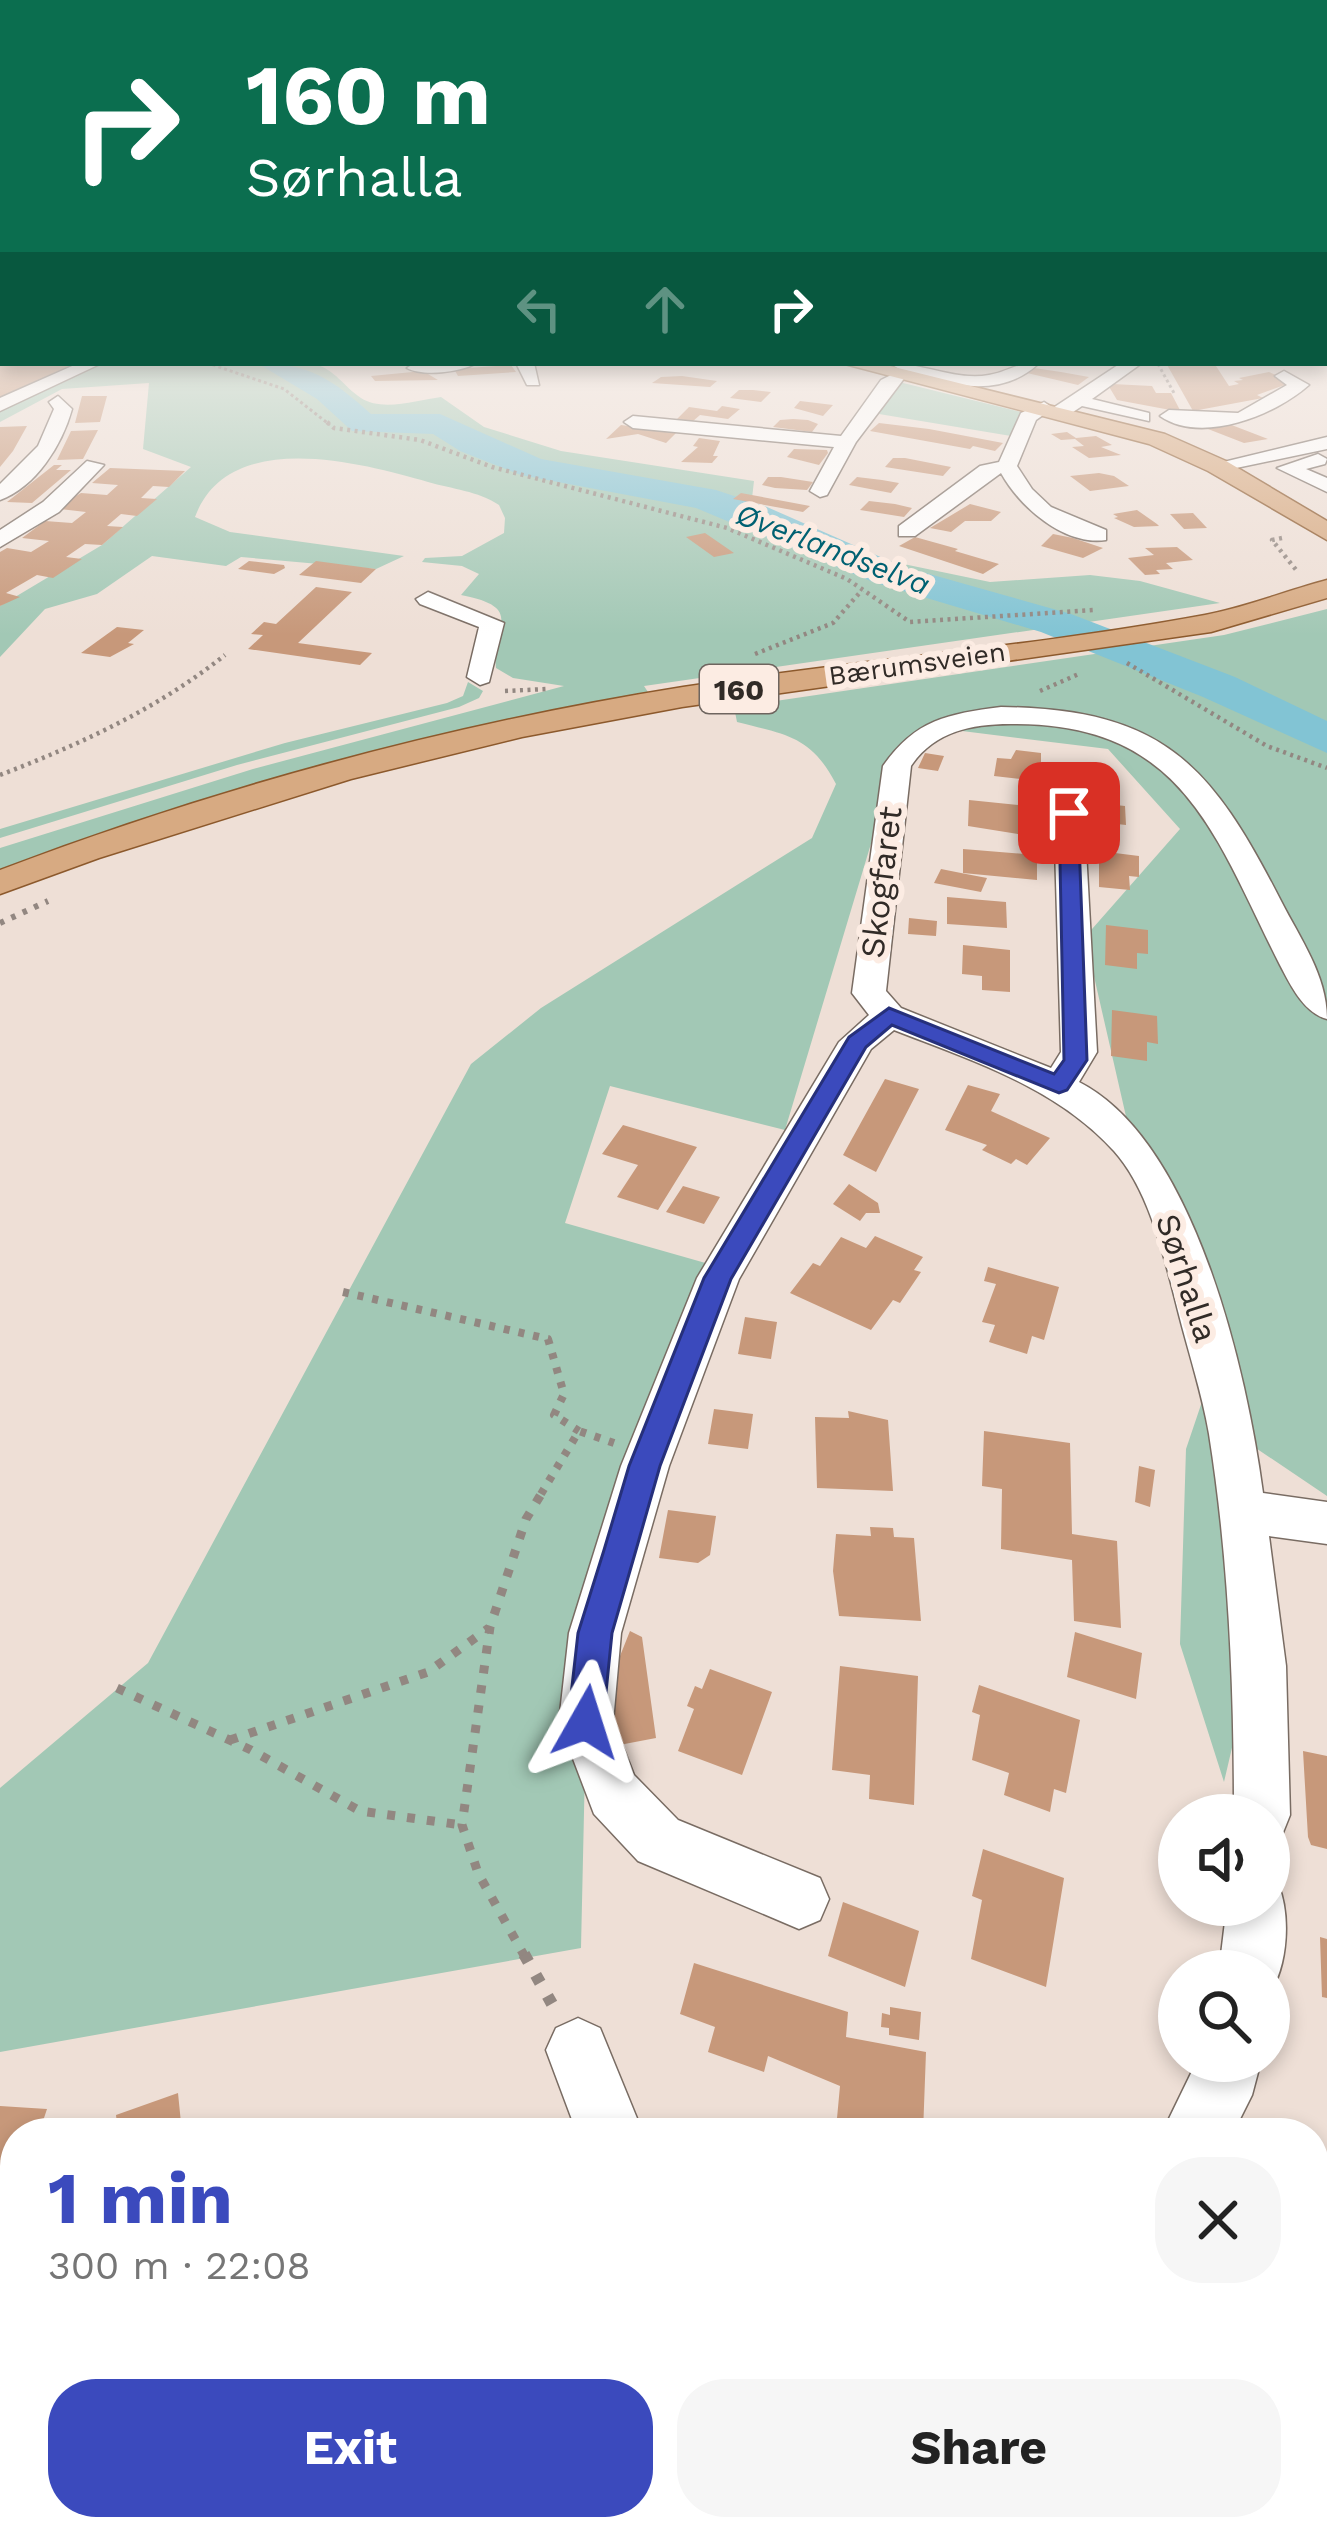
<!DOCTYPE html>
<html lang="en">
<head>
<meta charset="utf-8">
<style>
  :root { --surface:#fff; --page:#f6f6f6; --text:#222; --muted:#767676; --accent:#3b4abd }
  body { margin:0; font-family:"Work Sans",sans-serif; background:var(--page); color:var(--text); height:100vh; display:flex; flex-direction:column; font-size:45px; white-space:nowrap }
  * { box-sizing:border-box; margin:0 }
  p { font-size:39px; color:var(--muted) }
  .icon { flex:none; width:66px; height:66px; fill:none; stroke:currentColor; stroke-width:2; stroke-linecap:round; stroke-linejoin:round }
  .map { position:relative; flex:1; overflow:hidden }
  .details { position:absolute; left:0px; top:2118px; width:1329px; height:423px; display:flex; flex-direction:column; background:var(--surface); border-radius:48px 48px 0 0; box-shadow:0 6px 18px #0003 }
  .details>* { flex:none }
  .hud { position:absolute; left:0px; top:0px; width:1329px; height:366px; box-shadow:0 6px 18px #0003; background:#0b6e4f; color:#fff; overflow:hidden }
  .fabs { position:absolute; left:1158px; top:1794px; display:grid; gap:24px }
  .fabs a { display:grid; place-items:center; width:132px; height:132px; border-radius:50%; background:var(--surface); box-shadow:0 6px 18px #0003; font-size:60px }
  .pin { position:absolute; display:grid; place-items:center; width:102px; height:102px; color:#fff; margin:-51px; border-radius:24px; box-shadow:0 6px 18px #0006 }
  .me { position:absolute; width:132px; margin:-66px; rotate:6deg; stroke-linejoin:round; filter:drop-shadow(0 0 9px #0008) }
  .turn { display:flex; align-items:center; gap:42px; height:252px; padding:0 48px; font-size:54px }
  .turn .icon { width:156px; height:156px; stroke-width:2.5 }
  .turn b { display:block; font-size:84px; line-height:102px }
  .lanes { display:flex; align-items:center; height:114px; padding:0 48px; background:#0003; justify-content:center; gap:60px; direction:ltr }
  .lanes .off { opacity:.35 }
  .round { display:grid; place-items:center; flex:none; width:126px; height:126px; border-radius:48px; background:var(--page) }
  .overview { display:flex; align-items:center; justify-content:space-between; height:204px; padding:0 48px }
  h1 { font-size:72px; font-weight:700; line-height:90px; color:var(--accent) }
  .button { display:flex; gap:24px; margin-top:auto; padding:24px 48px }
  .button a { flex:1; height:138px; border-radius:48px; background:var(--accent); color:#fff; font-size:48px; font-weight:700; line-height:138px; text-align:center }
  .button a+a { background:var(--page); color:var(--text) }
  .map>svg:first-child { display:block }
  .green { fill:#a2c8b5 }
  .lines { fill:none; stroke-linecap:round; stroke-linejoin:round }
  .river { fill:#82c4d4; fill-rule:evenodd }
  .building { fill:#c7987a }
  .minor-casing { stroke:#796c63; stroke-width:3 }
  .major-casing { stroke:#8c592c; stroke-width:3 }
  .path-far5 { stroke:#928781; stroke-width:3; stroke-dasharray:3 3; stroke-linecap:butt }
  .path-far4 { stroke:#928781; stroke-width:4.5; stroke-dasharray:3 4.5; stroke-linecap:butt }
  .path-far3 { stroke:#928781; stroke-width:6; stroke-dasharray:4.5 8; stroke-linecap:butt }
  .path-far2 { stroke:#928781; stroke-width:8; stroke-dasharray:6 9; stroke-linecap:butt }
  .path-far1 { stroke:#928781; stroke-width:9; stroke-dasharray:8 12; stroke-linecap:butt }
  .path { stroke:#928781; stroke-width:12; stroke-dasharray:9 15; stroke-linecap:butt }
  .minor { fill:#fff; fill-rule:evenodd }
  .major { fill:#d7aa82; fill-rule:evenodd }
  .route { fill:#3b4abd; stroke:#26307b; stroke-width:3 }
  .labels { text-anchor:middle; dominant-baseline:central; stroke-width:12; stroke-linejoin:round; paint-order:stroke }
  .far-street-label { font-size:27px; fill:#312b27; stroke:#fcece3 }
  .far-water-label { font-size:30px; font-style:italic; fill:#006172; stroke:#fcece3 }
  .shield { fill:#fcece3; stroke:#6e655f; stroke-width:3 }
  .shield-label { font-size:30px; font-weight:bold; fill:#312b27 }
  .street-label { font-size:33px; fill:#312b27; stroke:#fcece3 }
</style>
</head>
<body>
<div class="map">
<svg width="1327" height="2539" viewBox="0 0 1327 2539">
  <rect width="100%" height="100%" fill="#eedfd6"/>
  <!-- green -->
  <path class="green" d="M103,363H313C337,371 342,385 361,398C382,412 418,400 441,397L484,427L561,451L754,481L751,507L889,561L990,582L1090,575L1140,581L1220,603L644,686L650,695L0,877V848L253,769L564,686L513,678L496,668C491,626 527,608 461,595L479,574L462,566L422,562L425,558L462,556L504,533L505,518L499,505C478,491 452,489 428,482C361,463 228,427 195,517L230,532L404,556L376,569L241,557L226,566L152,556L97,594L45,609L0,657V606L102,545L191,467L143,449L149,383L62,389L0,422V411Z
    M899,382L1021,412L1011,436L879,414Z
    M1327,609V1496L1232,1432L1133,1147L1085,937L1180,829L1108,749L946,729L900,747L785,1130L610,1086L565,1223L716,1266L586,1722L581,1948L0,2052V1788L148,1663L471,1064L541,1008L812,838L836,784C811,736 787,735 737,722L734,707L1224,635Z
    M468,682L483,691L479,698L459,707L237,765L0,838V829L285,743L447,703L463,696Z
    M1208,1384L1245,1692L1224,1782L1180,1644L1186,1449Z"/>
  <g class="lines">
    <!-- river -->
    <path class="river" d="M257,363C310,363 333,380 371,414H440L541,459L716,490L767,507L901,566L1071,614L1235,677L1327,721V753L1203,697L1041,632L873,582L696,508L521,475L460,451L433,434L352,431L317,399Z"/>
  </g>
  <!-- building -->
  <path class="building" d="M0,363H87L0,403Z
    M1166,363H1214L1229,386L1239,384L1234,381L1243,380L1239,378L1269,372L1293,382L1257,395L1263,398L1193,411Z
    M511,365L516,372L458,376L454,369Z
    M1034,368L1061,372L1089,377L1078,385L1027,373Z
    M423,371L438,380L375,381L371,376Z
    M661,377L682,376L717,381L710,387L652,383Z
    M1112,384L1152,386L1156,393H1171L1181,412L1117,400L1108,385Z
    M739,390H753L771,392L761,402L730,398Z
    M82,396H107L100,422L75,423Z
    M800,401L833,405L823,416L794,408Z
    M722,406L740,409L728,419L700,415L692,422L676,420L689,407L717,411Z
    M793,419L808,420L818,424L812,432L773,427L780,420Z
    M879,423L929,429L1003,443L995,451L973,446L970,449L870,431Z
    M1211,424H1229L1268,439L1244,443L1208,429L1217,427Z
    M621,425L667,431L676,433L666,443L638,434L606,439Z
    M27,426L13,451L0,467V427Z
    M98,430L83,459L57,460L71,431Z
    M1067,432L1076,438L1096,436L1112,445L1101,447L1121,455L1089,458L1072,447L1084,446L1075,439L1061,440L1051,434Z
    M699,438L720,441L713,456H718L712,463L681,462L698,447L693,446Z
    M794,449L827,450L828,453L819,465L787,457Z
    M893,458H905L951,467L943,476L885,467Z
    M54,465H62L56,470H71L32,503L7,502Z
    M110,468L185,471L169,487L153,486L141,498L157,499L137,516L121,514L107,526L123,527L102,545L85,544L66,557L82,559L53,578L37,575L6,593L20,597L0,606V552L7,548L31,552L49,541L22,538L45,521L72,523L86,512L60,509L64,503L81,493L107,495L118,485L92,483Z
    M1099,473L1114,476L1129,486L1090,491L1070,476Z
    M768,477H781L813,482L807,490L775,488L762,485Z
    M857,477L882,480L899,483L891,493L849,485Z
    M741,493L810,506L803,512L733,499Z
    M869,501L895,504L912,508L904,517L860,510Z
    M970,504L1001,512L991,521H965L951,532L930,528Z
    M1137,510L1157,524L1159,526L1134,527L1114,518L1118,517L1113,514Z
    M1193,513L1207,528L1184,529L1170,514Z
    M705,533L734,553L714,557L686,537Z
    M1053,534L1073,538L1103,548L1083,558L1041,546Z
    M915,537L958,549L955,551L999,564L983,574L899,546Z
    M1177,547L1193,560L1166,563L1173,569L1156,570L1160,574L1145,575L1128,558L1154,555L1145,548Z
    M249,561L284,565L285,568L274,574L238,569Z
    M316,561L376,569L361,583L299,575Z
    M316,587L352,592L298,643L372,653L360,665L248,649L263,635L251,634L264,622L276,624Z
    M117,627L144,630L128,643L134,644L110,657L81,653Z
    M1016,750L1041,753V763L1054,764L1053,783L1020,785L1021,779L994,776L997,758L1011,759Z
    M925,753L944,756L938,771L918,768Z
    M969,800L1038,807L1039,825L1025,824L1024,835L968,826Z
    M1087,802L1125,806L1126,825L1117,824V837L1088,834Z
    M963,849L1037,855V880L963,873Z
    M1099,851L1139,856V877L1129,876L1130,890L1099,887Z
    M941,869L966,874L987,878L981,892L934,883Z
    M947,897L1006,902L1007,928L947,924Z
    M909,918L937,921L936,936L908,934Z
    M1106,925L1148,930V954L1137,953V969L1105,965Z
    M963,945L1010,950V992L982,990V976L962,974Z
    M1112,1010L1157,1016L1158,1044L1147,1042V1061L1111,1056Z
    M885,1079L919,1089L876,1172L843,1155Z
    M968,1085L1000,1094L991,1111L1050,1138L1027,1165L1016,1159L1011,1164L982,1150L987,1145L945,1130Z
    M623,1125L697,1147L658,1210L617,1197L638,1165L602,1154Z
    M849,1184L878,1203L880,1213H866L860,1221L833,1204Z
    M683,1186L720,1197L704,1224L666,1212Z
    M875,1236L923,1257L914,1270L921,1272L900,1303L893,1300L871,1330L790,1293L813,1263L820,1266L841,1237L866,1248Z
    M988,1267L1059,1287L1044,1340L1032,1336L1027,1354L989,1342L995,1325L982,1322L996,1284L984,1281Z
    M745,1317L777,1322L771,1359L738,1354Z
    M714,1409L753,1414L748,1449L708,1444Z
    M848,1411L888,1420L893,1491L817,1488L815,1417L849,1418Z
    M984,1431L1070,1443L1072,1534L1117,1541L1121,1628L1074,1621L1072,1560L1001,1549L1002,1489L982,1486Z
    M1139,1466L1155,1470L1150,1507L1135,1502Z
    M668,1510L716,1516L710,1555L698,1563L659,1558Z
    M870,1527L893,1528L894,1537L914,1538L921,1621L839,1616L833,1571L836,1534L871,1536Z
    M630,1631L642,1637L656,1738L614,1746L606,1691Z
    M1075,1632L1142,1653L1136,1699L1067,1677Z
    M840,1666L918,1676L914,1805L869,1799L870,1775L832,1770Z
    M710,1669L772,1692L742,1775L678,1751L694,1709L687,1706L695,1686L702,1689Z
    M979,1685L1080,1720L1066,1793L1054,1789L1050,1812L1004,1795L1009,1773L972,1760L980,1715L972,1712Z
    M1303,1751L1327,1756V1849L1311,1845L1308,1837Z
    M983,1849L1064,1878L1046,1987L971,1959L982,1900L972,1896Z
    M843,1902L919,1931L905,1987L828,1956Z
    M1320,1937L1327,1939V1998L1322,1997Z
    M694,1963L848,2012L846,2037L926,2052L923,2133L836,2129L840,2086L768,2056L764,2072L708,2052L715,2027L680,2014Z
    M890,2007L921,2012L919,2040L889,2035V2028L881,2027L882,2013L890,2015Z
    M178,2093L182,2133H118L116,2115Z
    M0,2106L47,2109L39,2133H15L13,2217L0,2216Z
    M15,2360V2505L0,2512V2367Z
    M310,2526H440L442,2539H311Z
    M1116,2526H1165L1178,2539H1110Z"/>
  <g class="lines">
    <!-- minor casing -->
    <g class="minor-casing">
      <path id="minor" d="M3,287V297L0,298V288Z
        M1326,288L1327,289V300L1326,299Z
        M1327,335V349H1326V335Z
        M3,339V349L0,350V340Z
        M79,363H102L0,411V398Z
        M415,363H477C461,372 423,377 407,368Z
        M516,363H534L539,385H527Z
        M889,363C923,363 956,381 989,375C1008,372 1019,361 1037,365C1000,398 951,386 909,372L856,442L827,495L820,497L810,491L834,447L633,428L624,422L633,416L841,436L881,380L901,370Z
        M1121,363H1142L1092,399L1149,413V421L1082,406L1067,416H1053V408Z
        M1284,371L1309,385C1275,415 1202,445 1160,416L1169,410L1238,413L1287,385L1275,376Z
        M58,396L72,409C62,445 36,487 0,500V484L38,446L54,409L49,402Z
        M1044,402L1053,408L1036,420L1017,466L1032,489L1051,507L1106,530V540C1064,546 1020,507 1001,473L915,536H899V526L980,466L999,462L1021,413Z
        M1327,437V449L1217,472L1207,466Z
        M1318,454L1327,459L1325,464L1306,469L1327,478V492L1277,468Z
        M87,461L104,465L59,512L0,547V530L43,502Z
        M428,592L504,623L489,682L480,685L467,677L479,627L420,604L416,599Z
        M1001,707C1163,709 1211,764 1281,901C1301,940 1327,976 1327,1019C1304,1013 1291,986 1280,965C1215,837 1185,725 1017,724C975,723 935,730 911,766L886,991L901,1008L1051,1068L1061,1052L1054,813L1069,804L1084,813L1097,1052L1079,1082C1195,1141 1247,1373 1263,1493L1327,1502V1544L1269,1536L1286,1666L1290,1815L1282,1835L1269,1841V1815H1234C1234,1688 1229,1560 1209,1434C1202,1393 1188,1351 1178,1311C1165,1260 1150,1191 1114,1151C1056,1087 973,1061 894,1030L871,1049L739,1279L669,1466L621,1633L613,1722L634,1775L678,1820L820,1878L829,1899L820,1920L799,1929L638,1861L594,1814L559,1722L569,1633L621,1466L697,1278L839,1042L869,1015L852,993L883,766C915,720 947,714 1001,707Z
        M1269,1880L1278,1884C1291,1915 1288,1966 1269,1994V1971H1219L1227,1905H1269Z
        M578,2018L600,2028L643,2133H577L546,2050L556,2028Z
        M1197,2061H1261L1252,2095L1233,2133H1162Z
        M744,2526H821L826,2539H749Z
        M858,2526H937L932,2539H853Z"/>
    </g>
    <!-- major casing -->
    <g class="major-casing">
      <path id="major" d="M841,363H878L1165,434L1226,461L1327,521V540L1208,471L1149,444Z
        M1327,580V598L1211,632L682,707L522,737L351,779L99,858L0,894V870C219,787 451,724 683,687C856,660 1032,647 1205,615C1246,607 1286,591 1327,580Z"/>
    </g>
    <!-- path-far5 -->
    <path class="path-far5" d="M207,363L284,389L330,425
      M1158,364L1174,393"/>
    <!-- path-far4 -->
    <path class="path-far4" d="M327,422L334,428L420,440L492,467L727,528L847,579L910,622L1093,610
      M1282,538L1272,540L1297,571
      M755,654L833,623L862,590
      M1127,663L1267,746L1327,768
      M505,691L546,689
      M1040,691L1081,673
      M0,775C81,744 157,709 225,655"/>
    <!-- path-far3 -->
    <path class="path-far3" d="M0,923L48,901"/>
    <!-- path-far2 -->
    <path class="path-far2" d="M343,1292L548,1339L564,1394L554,1415L579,1431
      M541,1494L579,1431L614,1443"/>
    <!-- path-far1 -->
    <path class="path-far1" d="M117,1688L251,1750L360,1811L462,1825
      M230,1740L428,1672L489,1628
      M525,1957L478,1873L462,1825L490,1627L526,1519L543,1491"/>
    <!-- path -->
    <path class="path" d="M524,1954L556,2011
      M1305,2526L1320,2539
      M1311,2531L1327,2512"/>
    <!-- minor -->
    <use href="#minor" class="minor"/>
    <!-- major -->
    <use href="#major" class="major"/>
  </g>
  <!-- sky -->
  <linearGradient id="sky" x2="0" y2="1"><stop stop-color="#7fbae0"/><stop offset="0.44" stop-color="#f7f1ed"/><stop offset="1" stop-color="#f7f1ed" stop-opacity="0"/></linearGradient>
  <rect width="1327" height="635" fill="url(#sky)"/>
  <!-- route -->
  <path class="route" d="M1069,807L1078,813L1087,1060L1067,1090L1059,1093L892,1025L866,1047L731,1279L660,1466L636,1550L612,1633L603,1722L598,1734L586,1739L573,1734L568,1722L578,1633L604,1550L629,1466L704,1278L849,1037L889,1008L1054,1074L1064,1060L1059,813Z"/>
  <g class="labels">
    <!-- far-street labels -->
    <g class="far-street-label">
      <text transform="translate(917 664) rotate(-8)">Bærumsveien</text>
    </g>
    <!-- far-water labels -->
    <g class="far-water-label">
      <text transform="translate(833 549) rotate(21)">Øverlandselva</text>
    </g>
    <!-- shield labels -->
    <rect class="shield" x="700" y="665" width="78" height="48" rx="9"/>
    <g class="shield-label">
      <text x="739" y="689">160</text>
    </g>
    <!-- street labels -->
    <g class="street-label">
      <text transform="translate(881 882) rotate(-83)">Skogfaret</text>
      <text transform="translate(1187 1278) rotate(72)">Sørhalla</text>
    </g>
  </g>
</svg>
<div class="fabs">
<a><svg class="icon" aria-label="sound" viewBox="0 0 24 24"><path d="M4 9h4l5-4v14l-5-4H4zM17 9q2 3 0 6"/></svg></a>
<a><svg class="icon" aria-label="search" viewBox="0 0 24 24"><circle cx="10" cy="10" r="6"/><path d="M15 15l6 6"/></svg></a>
</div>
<div class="pin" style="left:1069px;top:813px;background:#d93025"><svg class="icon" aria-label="arrive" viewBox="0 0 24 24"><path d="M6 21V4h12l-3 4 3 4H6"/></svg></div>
<svg class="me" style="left:586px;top:1722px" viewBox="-20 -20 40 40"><path d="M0-17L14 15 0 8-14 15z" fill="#3b4abd" stroke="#fff" stroke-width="4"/></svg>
<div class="hud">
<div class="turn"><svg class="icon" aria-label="right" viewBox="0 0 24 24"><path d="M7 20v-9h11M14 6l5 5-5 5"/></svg><div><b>160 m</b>Sørhalla</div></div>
<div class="lanes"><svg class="icon off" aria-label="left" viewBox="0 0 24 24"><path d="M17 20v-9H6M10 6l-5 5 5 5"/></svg><svg class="icon off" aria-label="ahead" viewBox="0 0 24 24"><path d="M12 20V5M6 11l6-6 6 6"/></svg><svg class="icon" aria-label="right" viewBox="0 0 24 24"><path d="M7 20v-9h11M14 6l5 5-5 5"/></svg></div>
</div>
<section class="details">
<div class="overview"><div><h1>1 min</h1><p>300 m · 22:08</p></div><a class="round"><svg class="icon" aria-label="close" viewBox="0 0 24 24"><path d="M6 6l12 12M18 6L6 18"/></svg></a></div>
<div class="button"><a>Exit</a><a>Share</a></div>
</section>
</div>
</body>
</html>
